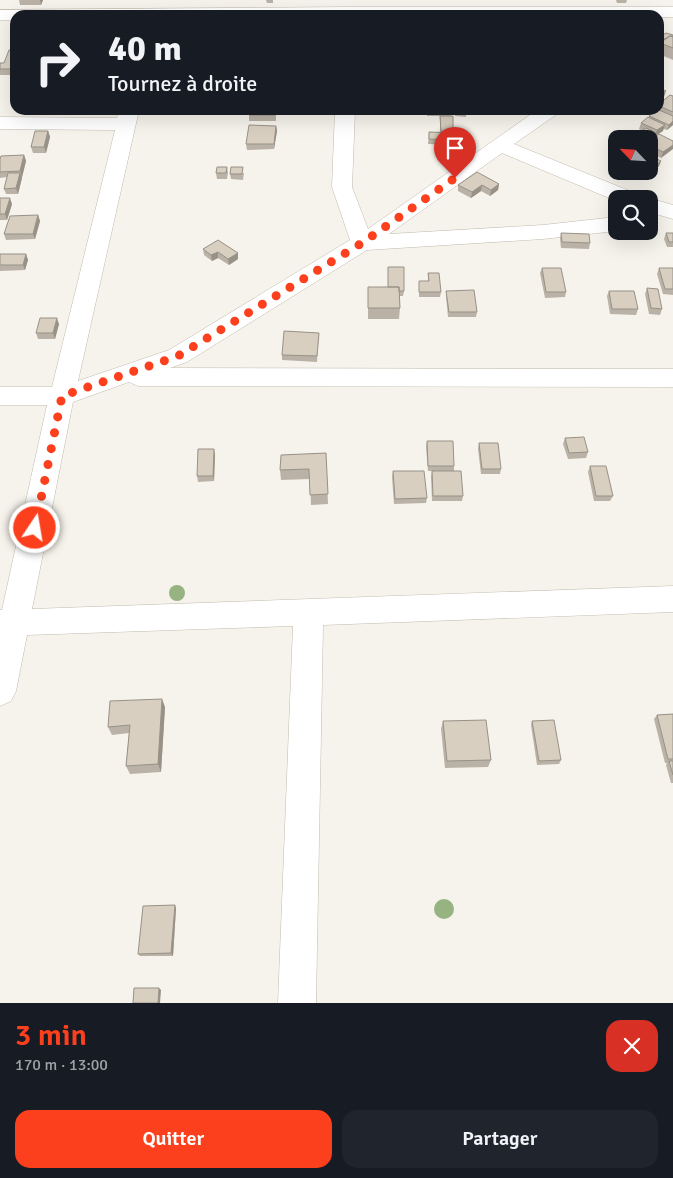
<!DOCTYPE html>
<html lang="fr">
<head>
<meta charset="utf-8">
<style>
  :root { --surface:#171b24; --page:#20242c; --text:#f1f3f6; --muted:#9ea1a6; --accent:#fc3f1d }
  body { margin:0; font-family:Signika,sans-serif; background:var(--page); color:var(--text); height:100vh; display:flex; flex-direction:column; font-size:19px; white-space:nowrap }
  * { box-sizing:border-box; margin:0 }
  p { font-size:16px; color:var(--muted) }
  .icon { flex:none; width:28px; height:28px; fill:none; stroke:currentColor; stroke-width:2; stroke-linecap:round; stroke-linejoin:round }
  .map { position:relative; height:1003px; overflow:hidden }
  .drawer { display:flex; flex-direction:column; background:var(--surface); flex:1 }
  .drawer>* { flex:none }
  .hud { position:absolute; left:10px; top:10px; width:654px; height:105px; border-radius:15px; box-shadow:0 5px 20px #0002; background:#171b24; color:var(--text); overflow:hidden }
  .needle { width:32px; rotate:295deg }
  .buttons { position:absolute; left:608px; top:130px; display:grid; gap:10px }
  .buttons a { display:grid; place-items:center; width:50px; height:50px; border-radius:10px; background:var(--surface); box-shadow:0 5px 20px #0002; font-size:25px }
  .pin { position:absolute; display:grid; place-items:center; width:42px; height:42px; color:#fff; margin:-51px -21px; border-radius:50% 50% 50% 0; rotate:-45deg; box-shadow:0 0 5px #0007 }
  .pin .icon { rotate:45deg }
  .me { position:absolute; width:55px; margin:-28px; rotate:12deg; stroke-linejoin:round; filter:drop-shadow(0 0 4px #0008) }
  .turn { display:flex; align-items:center; gap:18px; height:105px; padding:0 15px; font-size:22px }
  .turn .icon { width:65px; height:65px; stroke-width:2.5 }
  .turn b { display:block; font-size:35px; line-height:42px }
  .round { display:grid; place-items:center; flex:none; width:52px; height:52px; border-radius:15px; background:var(--page) }
  .headline { display:flex; align-items:center; justify-content:space-between; height:85px; padding:0 15px }
  h1 { font-size:30px; font-weight:600; line-height:38px; color:var(--accent) }
  .cta { display:flex; gap:10px; margin-top:auto; padding:10px 15px }
  .cta a { flex:1; height:58px; border-radius:15px; background:var(--accent); color:#fff; font-size:20px; font-weight:600; line-height:58px; text-align:center }
  .cta a+a { background:var(--page); color:var(--text) }
  .map>svg:first-child { display:block }
  .lines { fill:none; stroke-linecap:round; stroke-linejoin:round }
  .street-casing { stroke:#c2bbae; stroke-width:1 }
  .street { fill:#fff; fill-rule:evenodd }
  .tree { fill:#97b381 }
  .wall { fill:#bab2a6 }
  .shaded-wall { fill:#979187 }
  .building { fill:#d8cfc1; stroke:#979187 }
  .route { stroke:#fc3f1d; stroke-width:9; stroke-dasharray:0 16.2 }
</style>
</head>
<body>
<div class="map">
<svg width="673" height="1003" viewBox="0 0 673 1003">
  <rect width="100%" height="100%" fill="#f6f3ec"/>
  <g class="lines">
    <!-- street casing -->
    <g class="street-casing">
      <path id="street" d="M350,7H673V17H659V15H15V20H0V10Z
        M119,110H139L78,381L169,350L350,240L332,187L335,110H355L352,187L368,229L537,110H560L557,114L514,144L637,194L640,199H616V201L502,153L389,234L543,225L616,217V231L543,239L367,250L187,362L170,368L673,369V387L138,386L129,382L73,402L32,609L673,586V612L323,625L316,1003H278L293,626L27,635L16,691L11,701L0,706V610H2L47,405H0V387H52L115,130L0,129V117L117,118Z
        M649,198L673,205V219L649,212Z"/>
    </g>
    <!-- street -->
    <use href="#street" class="street"/>
  </g>
  <!-- trees -->
  <g class="tree">
    <circle cx="177" cy="593" r="8"/>
    <circle cx="444" cy="909" r="10"/>
  </g>
  <!-- wall -->
  <path class="wall" d="M19,0H43L41,5H20Z
    M266,0H273V3H267Z
    M616,0H627L626,3H617Z
    M673,35V60L659,54V37Z
    M15,50V72L14,75H0V63H4Z
    M673,96V125L667,130L663,129V131L655,136L654,138L673,141L661,158L649,152V139H633L634,137L643,131L639,129L641,123L649,117V116L656,110H659V104Z
    M427,110H452L451,116H453V145L428,144L429,132L440,133V116H427Z
    M455,110H466V117L455,116Z
    M276,113V121H249V115Z
    M276,126L277,131L274,149L247,150L246,144Z
    M48,131L50,137L46,153H33L31,147Z
    M616,151V159L614,158L615,152Z
    M24,155L26,161L18,194H6L4,189L7,177L0,178V159Z
    M661,161L659,166L644,180L626,171H649Z
    M227,167L228,173L227,179H217L216,173Z
    M244,173L243,180L231,179L230,174Z
    M499,184L498,190L490,196L481,191L471,198L458,191V185Z
    M0,198L12,204L7,220H0Z
    M38,215L40,221L35,239L6,240L4,234Z
    M561,233L590,243L589,249L561,248L560,239Z
    M666,233H673V247H667L664,239Z
    M203,249L238,253V259L229,265L218,258L212,261L204,255Z
    M0,254H26L28,260L25,270L0,271Z
    M542,268L566,292L565,297L545,298L540,273Z
    M659,268H673V295L663,294L657,274Z
    M428,273L441,292L440,297H419V281H428Z
    M368,287L404,291L403,296H400V308L399,319H368Z
    M647,288L662,309L660,315L649,314L645,294Z
    M446,291L477,312L476,317H448L446,296Z
    M609,291L638,309L636,315L610,314L607,296Z
    M59,324L55,339H38L36,333Z
    M319,333L317,362L282,360V355Z
    M565,438L588,452L586,458L568,459L563,444Z
    M427,441L454,466V471H428L426,447Z
    M479,443L501,469L500,474H481L478,449Z
    M326,453L328,504L311,505L310,479L281,480L280,470Z
    M215,454L214,481L198,482L197,476Z
    M590,466L613,496L610,501H594L588,472Z
    M393,471L427,498L426,503L394,504L392,477Z
    M432,471L463,496L462,501H432L431,477Z
    M165,707L161,772L130,774L126,766L129,733L112,735L108,727Z
    M673,714V783H671L666,765L667,763H665L654,719L657,715Z
    M443,721L491,760L488,767L445,768L441,729Z
    M532,721L561,760L559,764L537,765L531,725Z
    M176,908L173,956H140L138,954Z"/>
  <!-- shaded-wall -->
  <path class="shaded-wall" d="M40,0H43L41,5Z
    M15,62V72L14,75L12,69Z
    M666,91L664,97L659,100V95Z
    M673,121V125L667,130L669,125Z
    M665,125L663,131L655,136L657,130Z
    M276,126L277,131L274,149V144Z
    M48,131L50,137L46,153L44,147Z
    M656,133L654,139L649,142V139H648Z
    M673,145V149L661,158L663,152Z
    M24,155L26,161L22,177L20,171Z
    M661,161L659,166L644,180L646,174Z
    M20,173L22,178L18,194L16,188Z
    M499,184L498,190L490,196L491,190Z
    M482,185L481,191L471,198L472,192Z
    M10,198L12,204L7,220L5,214Z
    M38,215L40,221L35,239L33,234Z
    M218,252V258L212,261L211,255Z
    M238,253V259L229,265L228,259Z
    M26,254L28,260L25,270L23,265Z
    M57,318L59,324L55,339L53,333Z
    M214,449L215,454L214,481L213,476Z
    M162,699L165,707L161,772L158,764Z
    M175,905L176,908L173,956L171,953Z
    M159,988L161,990L160,1003H158Z"/>
  <!-- building -->
  <path class="building" d="M666,33L673,35V36H670L665,39L659,37Z
    M670,36L673,37V48L660,43Z
    M9,50H15V62L12,69H0V63H4Z
    M659,88L666,91L659,95Z
    M670,95L673,96V112L659,106V104Z
    M250,110H276L275,115H249Z
    M428,110H452L428,111Z
    M456,110H466V111H456Z
    M657,110H659L673,116V121L669,125L649,116Z
    M440,116H453V132L441,131Z
    M648,117L665,125L657,130L641,123Z
    M249,125L276,126L274,144H246Z
    M646,128L656,133L648,139H637L634,137Z
    M35,131H48L44,147H31Z
    M429,132L453,133V140L429,139Z
    M659,134L673,141V145L663,152L649,145V141Z
    M24,155L20,171L0,172V159L1,156Z
    M649,155L661,161L649,171Z
    M217,167H227L226,173H216Z
    M231,167H243L242,174H230Z
    M640,171H649L646,174Z
    M477,172L499,184L491,190L482,185L472,192L458,185Z
    M8,173H20L16,188L4,189Z
    M0,198H10L5,214H0Z
    M38,215L33,234H4L10,216Z
    M561,233L589,234L590,243L562,242Z
    M666,233H673V242H669Z
    M218,240L238,253L228,259L218,252L211,255L203,249Z
    M0,254H26L23,265H0Z
    M388,267H404V291H399V287H388Z
    M542,268H561L566,292H546Z
    M659,268H673V289H665Z
    M428,273H439L441,292H419V281H429Z
    M368,287H399L400,308H368Z
    M647,288L658,289L662,309L651,308Z
    M474,290L477,312H449L446,291Z
    M609,291H634L638,309H612Z
    M40,318H57L53,333H36Z
    M284,331L319,333L317,356L282,355Z
    M584,437L588,452L569,453L565,438Z
    M427,441H453L454,466H428Z
    M479,443H498L501,469H482Z
    M198,449H214L213,476H197Z
    M326,453L328,494L310,495L309,469L280,470L281,455Z
    M590,466H606L613,496H596Z
    M393,471H424L427,498L395,499Z
    M432,471H461L463,496H433Z
    M162,699L158,764L126,766L130,725L108,727L110,701Z
    M673,714V759H668L657,715Z
    M486,720L491,760L447,761L443,721Z
    M554,720L561,760L539,761L532,721Z
    M669,761H673V775Z
    M175,905L171,953L138,954L143,906Z
    M134,988H159L158,1003H133Z"/>
  <g class="lines">
    <!-- route -->
    <path class="route" d="M35,528L62,396L178,356L362,243L455,178"/>
  </g>
</svg>
<div class="buttons">
<a><svg class="needle" viewBox="-14 -14 28 28"><path d="M0-13l5 13h-10z" fill="#e53935"/><path d="M0 13l5-13h-10z" fill="#9ea1a6"/></svg></a>
<a><svg class="icon" aria-label="search" viewBox="0 0 24 24"><circle cx="10" cy="10" r="6"/><path d="M15 15l6 6"/></svg></a>
</div>
<div class="pin" style="left:455px;top:178px;background:#d93025"><svg class="icon" aria-label="arrive" viewBox="0 0 24 24"><path d="M6 21V4h12l-3 4 3 4H6"/></svg></div>
<svg class="me" style="left:35px;top:528px" viewBox="-20 -20 40 40"><circle r="17" fill="#fc3f1d" stroke="#fff" stroke-width="3"/><path d="M0-11L8 9 0 5-8 9z" fill="#fff"/></svg>
<div class="hud">
<div class="turn"><svg class="icon" aria-label="right" viewBox="0 0 24 24"><path d="M7 20v-9h11M14 6l5 5-5 5"/></svg><div><b>40 m</b>Tournez à droite</div></div>
</div>
</div>
<section class="drawer">
<div class="headline"><div><h1>3 min</h1><p>170 m · 13:00</p></div><a class="round" style="background:#d93025;color:#fff"><svg class="icon" aria-label="close" viewBox="0 0 24 24"><path d="M6 6l12 12M18 6L6 18"/></svg></a></div>
<div class="cta"><a>Quitter</a><a>Partager</a></div>
</section>
</body>
</html>
